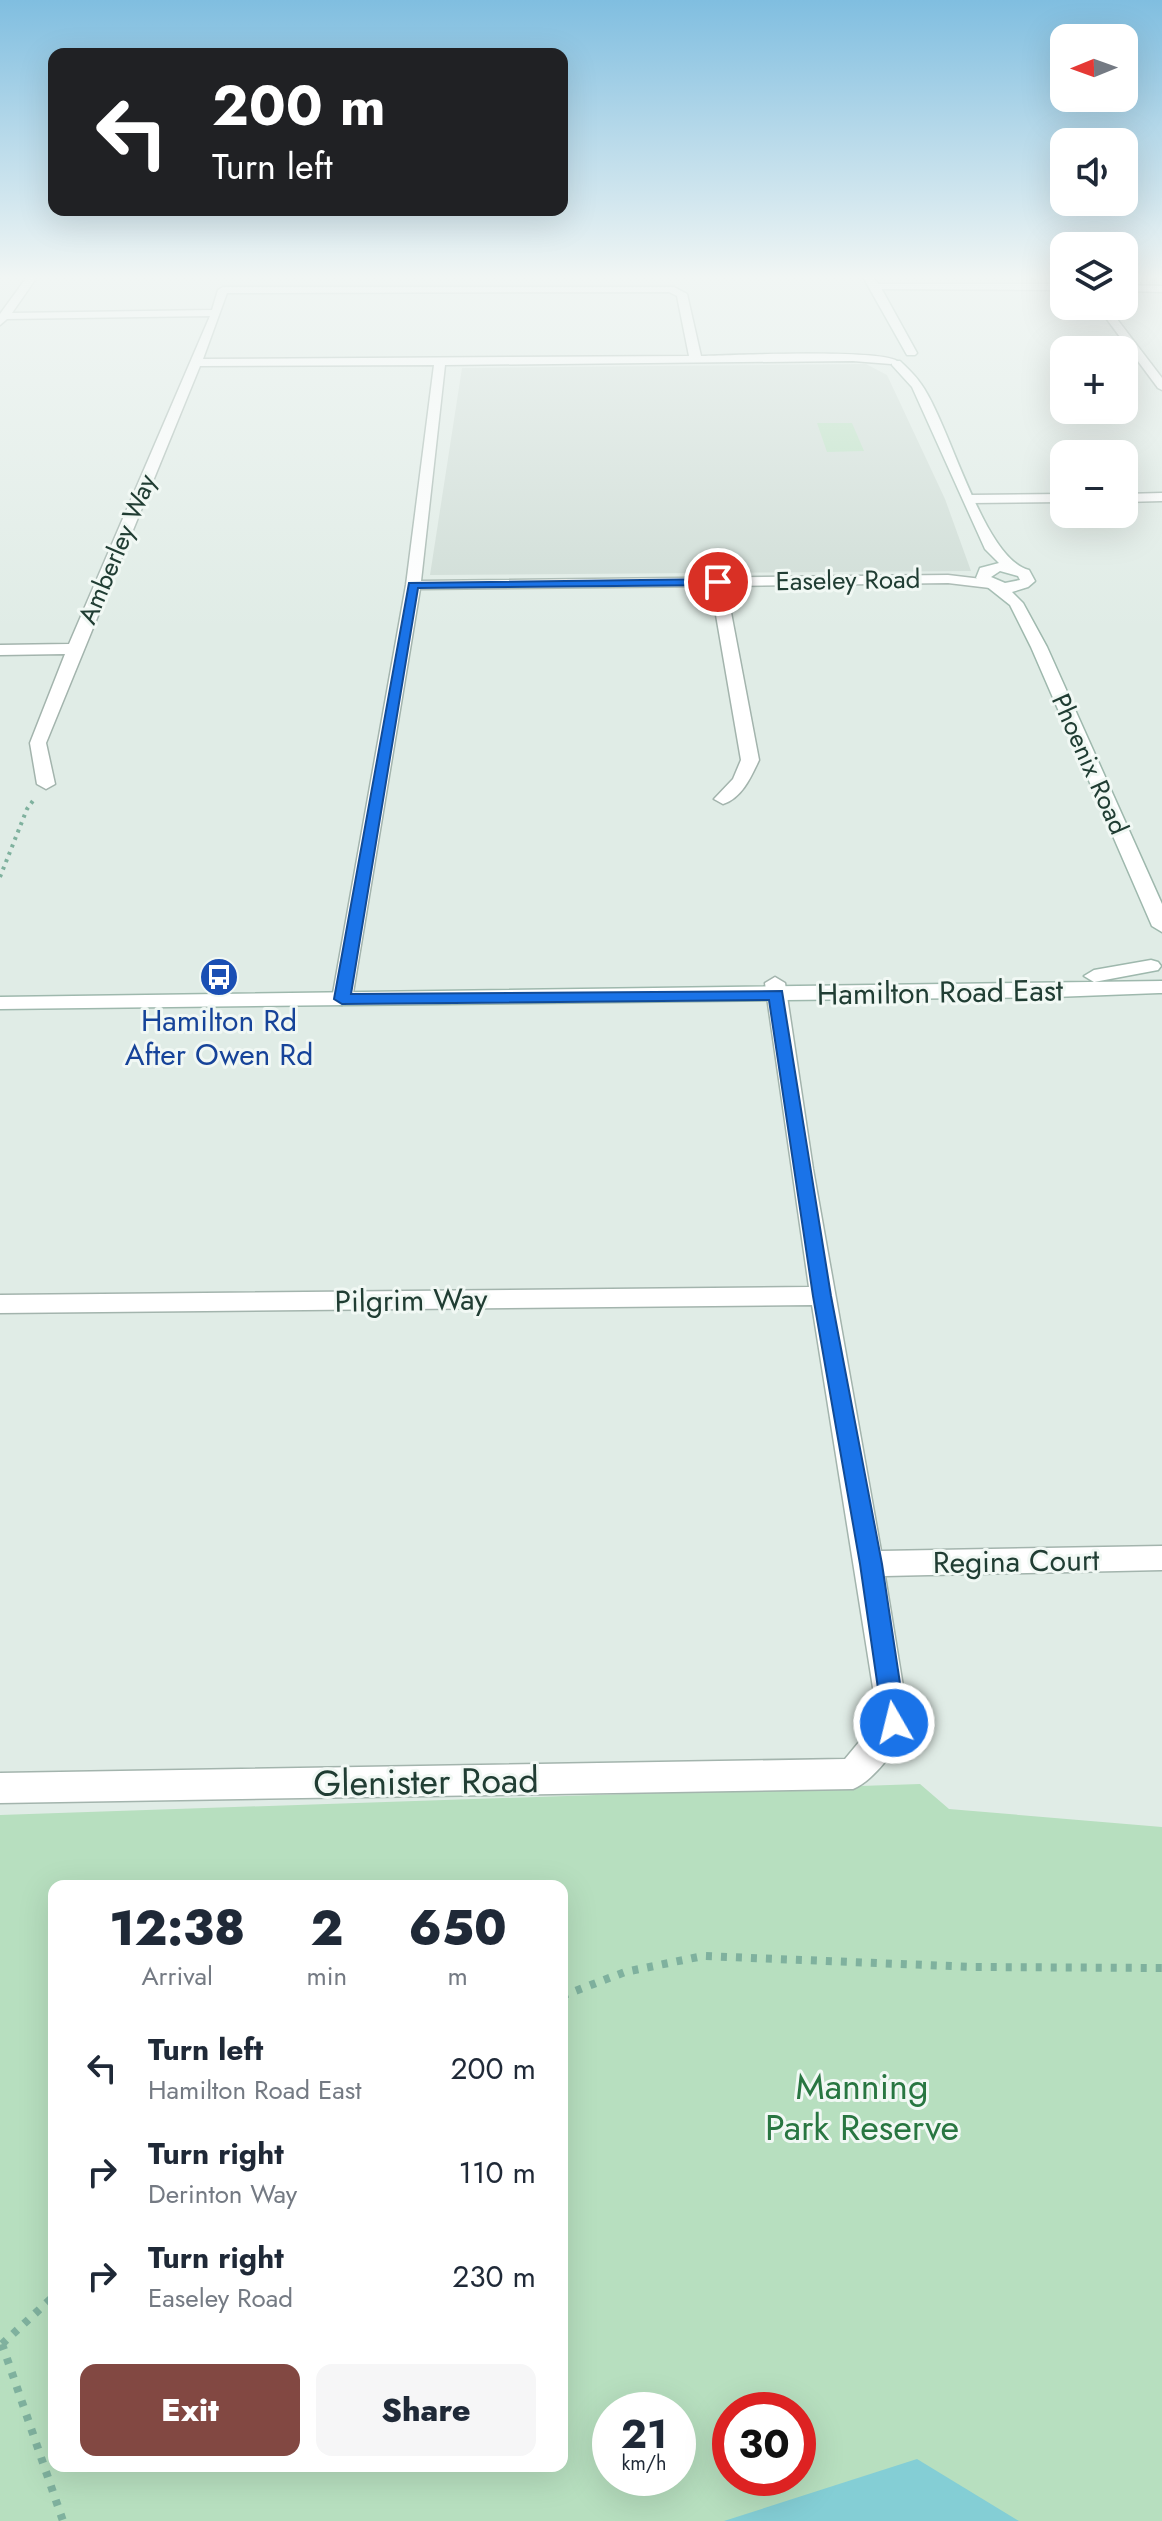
<!DOCTYPE html>
<html lang="en">
<head>
<meta charset="utf-8">
<style>
  :root { --surface:#fff; --page:#f6f6f7; --text:#1f2937; --muted:#747a83; --accent:#824842 }
  body { margin:0; font-family:Jost,sans-serif; background:var(--page); color:var(--text); height:100vh; display:flex; flex-direction:column; font-size:30px; white-space:nowrap }
  * { box-sizing:border-box; margin:0 }
  p { font-size:26px; color:var(--muted) }
  .icon { flex:none; width:44px; height:44px; fill:none; stroke:currentColor; stroke-width:2; stroke-linecap:round; stroke-linejoin:round }
  .map { position:relative; flex:1; overflow:hidden }
  .side { position:absolute; left:48px; top:1880px; width:520px; height:592px; display:flex; flex-direction:column; background:var(--surface); border-radius:16px; box-shadow:0 8px 32px #0002 }
  .side>* { flex:none }
  .banner { position:absolute; left:48px; top:48px; width:520px; height:168px; border-radius:16px; box-shadow:0 8px 32px #0002; background:#202124; color:#fff; overflow:hidden }
  .needle { width:52px; rotate:269deg }
  .buttons { position:absolute; left:1050px; top:24px; display:grid; gap:16px }
  .buttons a { display:grid; place-items:center; width:88px; height:88px; border-radius:16px; background:var(--surface); box-shadow:0 8px 32px #0002; font-size:40px }
  .speed { position:absolute; left:592px; top:2392px; display:flex; gap:16px; font-size:40px; font-weight:700; text-align:center }
  .speed>* { display:grid; place-content:center; width:104px; height:104px; border-radius:50%; background:var(--surface); box-shadow:0 8px 32px #0002; line-height:1 }
  .speed small { font-size:20px; font-weight:400 }
  .speed .limit { border:12px solid #d22; background:#fff; color:#111 }
  .pin { position:absolute; display:grid; place-items:center; width:68px; height:68px; color:#fff; margin:-34px; border:4px solid #fff; border-radius:50%; box-shadow:0 2px 8px #0007 }
  .me { position:absolute; width:88px; margin:-44px; rotate:352deg; stroke-linejoin:round; filter:drop-shadow(0 0 6px #0008) }
  .turn { display:flex; align-items:center; gap:28px; height:168px; padding:0 32px; font-size:36px }
  .turn .icon { width:104px; height:104px; stroke-width:2.5 }
  .turn b { display:block; font-size:56px; line-height:68px }
  .eta { display:flex; justify-content:space-evenly; align-items:center; height:136px; text-align:center }
  .eta b { font-size:48px; font-weight:800; line-height:56px }
  .action { display:flex; gap:16px; margin-top:auto; padding:16px 32px }
  .action a { flex:1; height:92px; border-radius:16px; background:var(--accent); color:#fff; font-size:32px; font-weight:800; line-height:92px; text-align:center }
  .action a+a { background:var(--page); color:var(--text) }
  ul { padding:0; list-style:none }
  li { display:flex; align-items:center; gap:24px; height:104px; padding:0 32px }
  li div { flex:1 }
  li b { display:block; font-size:30px }
  li em { font-style:normal }
  .map>svg:first-child { display:block }
  .built { fill:#cedcd5 }
  .green { fill:#b7dfbf; fill-rule:evenodd }
  .water { fill:#84ced5 }
  .lines { fill:none; stroke-linecap:round; stroke-linejoin:round }
  .street-casing { stroke:#a3b4ad; stroke-width:3 }
  .secondary-casing { stroke:#9eb8ad; stroke-width:3 }
  .path-far1 { stroke:#7fb19e; stroke-width:4; stroke-dasharray:3 5; stroke-linecap:butt }
  .path { stroke:#7fb19e; stroke-width:8; stroke-dasharray:6 9; stroke-linecap:butt }
  .street { fill:#fff; fill-rule:evenodd }
  .secondary { fill:#fff; fill-rule:evenodd }
  .route { fill:#1a73e8; stroke:#114b97; stroke-width:2 }
  .labels { text-anchor:middle; dominant-baseline:central; stroke-width:6; stroke-linejoin:round; paint-order:stroke }
  .far-street-label { font-size:26px; fill:#203d33; stroke:#f1f8f4 }
  .street-label { font-size:30px; fill:#203d33; stroke:#f1f8f4 }
  .transit-label { font-size:30px; fill:#164399; stroke:#f1f8f4 }
  .near-street-label { font-size:36px; fill:#203d33; stroke:#f1f8f4 }
  .near-park-label { font-size:36px; fill:#287641; stroke:#f1f8f4 }
</style>
</head>
<body>
<div class="map">
<svg width="1162" height="2521" viewBox="0 0 1162 2521">
  <rect width="100%" height="100%" fill="#e0ece6"/>
  <!-- built -->
  <path class="built" d="M866,364L887,375L945,499L971,571L430,575L462,368Z"/>
  <!-- green -->
  <path class="green" d="M817,423H852L864,451L827,452Z
    M920,1784L949,1809L1162,1827V2521H0V1815ZM54,1886H562V2466H54ZM610,2410H678V2478H610ZM730,2410H798V2478H730Z"/>
  <!-- water -->
  <path class="water" d="M917,2459L1019,2521H723H724Z"/>
  <g class="lines">
    <!-- street casing -->
    <g class="street-casing">
      <path id="street" d="M27,277H37L12,313L212,310L218,290L223,287H674L687,294L701,356C733,355 878,349 897,361L891,364L853,361L445,365L421,581L948,575L990,580L997,584L990,588L948,583L726,586L759,760C751,777 742,798 723,804L714,799L733,779L741,760L711,586L420,589L352,999L342,1005L335,1004L332,999L406,585L434,365L200,366L46,743L55,784L46,789L37,784L30,743L65,654L0,655V645L69,644L210,316L7,319L0,325V314ZM669,292L677,296L689,356L203,359L227,293Z
        M877,284H1064V290L873,289V285Z
        M1124,285L1162,286V292L1124,291Z
        M1097,306H1107L1162,378V390L1158,388Z
        M1162,493V501L1124,502V494Z
        M1064,494V502L970,503L963,499L970,495Z
        M775,977L785,983L813,1169L881,1551L1162,1546V1570L885,1576L909,1723C900,1745 875,1780 853,1789L0,1803V1773L845,1759L878,1719L812,1305L0,1313V1295L809,1287L765,983Z"/>
    </g>
    <!-- secondary casing -->
    <g class="secondary-casing">
      <path id="secondary" d="M863,277H873L880,286L917,353L915,355H907Z
        M892,361H900C907,368 915,375 921,384C950,424 983,559 1029,570L1035,581L1028,587L1012,592L1023,603L1047,647L1162,904V932L1152,926L1031,647L1010,605L976,578L980,568L999,563L985,549L912,387L892,365ZM1000,571L1018,576L1020,580L1005,583L991,577Z
        M1151,960L1158,962L1161,966L1158,970L1094,982L1084,976L1094,970Z
        M1162,981V993H1159L1054,997L0,1009V997Z"/>
    </g>
    <!-- path-far1 -->
    <path class="path-far1" d="M0,877L27,809L35,798"/>
    <!-- path -->
    <path class="path" d="M562,1996L625,1972L703,1956L975,1967L1162,1968
      M2,2344L63,2521
      M2,2344L54,2296"/>
    <!-- street -->
    <use href="#street" class="street"/>
    <!-- secondary -->
    <use href="#secondary" class="secondary"/>
  </g>
  <!-- sky -->
  <linearGradient id="sky" x2="0" y2="1"><stop stop-color="#80bee0"/><stop offset="0.44" stop-color="#f1f6f4"/><stop offset="1" stop-color="#f1f6f4" stop-opacity="0"/></linearGradient>
  <rect width="1162" height="630" fill="url(#sky)"/>
  <!-- route -->
  <path class="route" d="M718,579L722,580V585L418,588L351,994L782,991L831,1296L882,1564L906,1723L902,1731L894,1734L886,1731L883,1723L860,1564L813,1296L769,1000L342,1004L334,999L409,583Z"/>
  <!-- icons -->
  <defs>
    <g id="bus-disc" transform="scale(2)"><circle r="9.5" fill="#1a4fb4" stroke="#f1f8f4"/><path d="M-5-6H5V4H4V6H2V4H-2V6H-4V4H-5ZM-3.5-4V0h7V-4ZM-3.5 1.2v1.5H-2V1.2ZM2 1.2v1.5H3.5V1.2Z" fill="#fff"/></g>
  </defs>
  <g fill-rule="evenodd">
    <use href="#bus-disc" x="219" y="977"/>
  </g>
  <g class="labels">
    <!-- far-street labels -->
    <g class="far-street-label">
      <text transform="translate(117 549) rotate(-67)">Amberley Way</text>
      <text transform="translate(848 580) rotate(-1)">Easeley Road</text>
      <text transform="translate(1090 764) rotate(66)">Phoenix Road</text>
    </g>
    <!-- street labels -->
    <g class="street-label">
      <text transform="translate(940 992) rotate(-1)">Hamilton Road East</text>
      <text transform="translate(411 1300) rotate(-1)">Pilgrim Way</text>
      <text transform="translate(1016 1561) rotate(-1)">Regina Court</text>
    </g>
    <!-- transit labels -->
    <g class="transit-label">
      <text x="219" y="1020">Hamilton Rd<tspan x="219" dy="34">After Owen Rd</tspan></text>
    </g>
    <!-- near-street labels -->
    <g class="near-street-label">
      <text transform="translate(426 1781) rotate(-1)">Glenister Road</text>
    </g>
    <!-- near-park labels -->
    <g class="near-park-label">
      <text x="862" y="2086">Manning<tspan x="862" dy="41">Park Reserve</tspan></text>
    </g>
  </g>
</svg>
<div class="buttons">
<a><svg class="needle" viewBox="-14 -14 28 28"><path d="M0-13l5 13h-10z" fill="#e53935"/><path d="M0 13l5-13h-10z" fill="#747a83"/></svg></a>
<a><svg class="icon" aria-label="sound" viewBox="0 0 24 24"><path d="M4 9h4l5-4v14l-5-4H4zM17 9q2 3 0 6"/></svg></a>
<a><svg class="icon" aria-label="layers" viewBox="0 0 24 24"><path d="M12 4l9 5-9 5-9-5zM3 14l9 5 9-5"/></svg></a>
<a>+</a>
<a>−</a>
</div>
<div class="speed"><div>21<small>km/h</small></div><div class="limit">30</div></div>
<div class="pin" style="left:718px;top:582px;background:#d93025"><svg class="icon" aria-label="arrive" viewBox="0 0 24 24"><path d="M6 21V4h12l-3 4 3 4H6"/></svg></div>
<svg class="me" style="left:894px;top:1723px" viewBox="-20 -20 40 40"><circle r="17" fill="#1a73e8" stroke="#fff" stroke-width="3"/><path d="M0-11L8 9 0 5-8 9z" fill="#fff"/></svg>
<div class="banner">
<div class="turn"><svg class="icon" aria-label="left" viewBox="0 0 24 24"><path d="M17 20v-9H6M10 6l-5 5 5 5"/></svg><div><b>200 m</b>Turn left</div></div>
</div>
<section class="side">
<div class="eta">
<div><b>12:38</b><p>Arrival</p></div>
<div><b>2</b><p>min</p></div>
<div><b>650</b><p>m</p></div>
</div>
<ul>
<li><svg class="icon" aria-label="left" viewBox="0 0 24 24"><path d="M17 20v-9H6M10 6l-5 5 5 5"/></svg><div><b>Turn left</b><p>Hamilton Road East</p></div><em>200 m</em></li>
<li><svg class="icon" aria-label="right" viewBox="0 0 24 24"><path d="M7 20v-9h11M14 6l5 5-5 5"/></svg><div><b>Turn right</b><p>Derinton Way</p></div><em>110 m</em></li>
<li><svg class="icon" aria-label="right" viewBox="0 0 24 24"><path d="M7 20v-9h11M14 6l5 5-5 5"/></svg><div><b>Turn right</b><p>Easeley Road</p></div><em>230 m</em></li>
</ul>
<div class="action"><a>Exit</a><a>Share</a></div>
</section>
</div>
</body>
</html>
